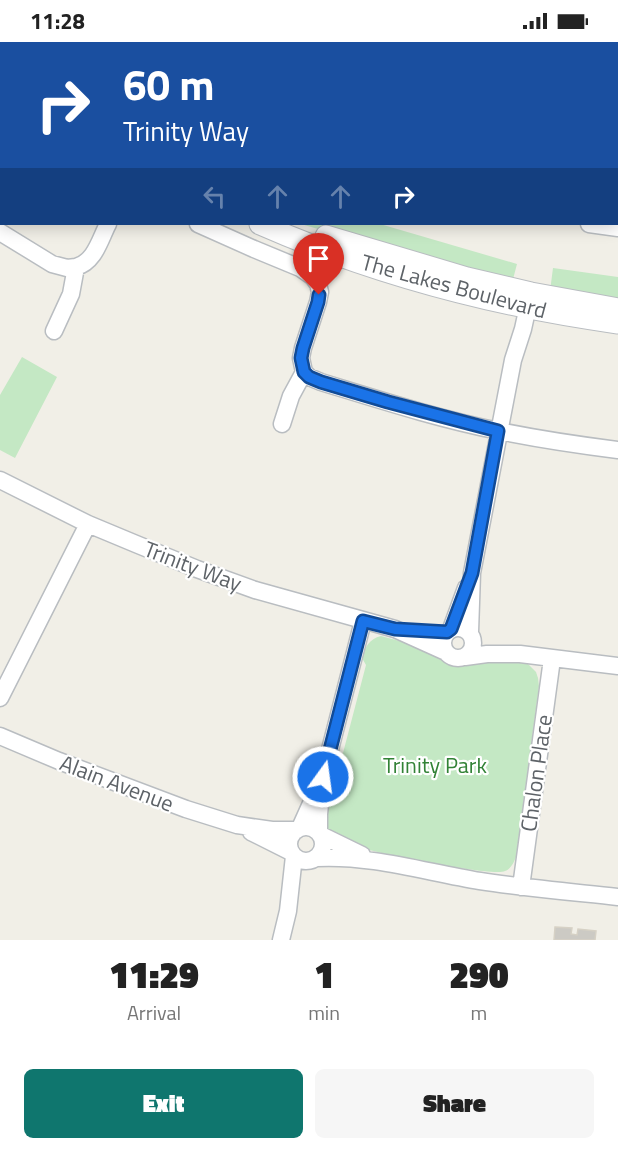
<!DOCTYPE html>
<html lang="en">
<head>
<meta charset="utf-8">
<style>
  :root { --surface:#fff; --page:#f6f6f6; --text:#222; --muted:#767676; --accent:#0f766e }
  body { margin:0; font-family:"Titillium Web",sans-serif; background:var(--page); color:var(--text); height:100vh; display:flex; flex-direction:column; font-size:22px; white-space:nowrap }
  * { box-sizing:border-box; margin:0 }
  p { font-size:20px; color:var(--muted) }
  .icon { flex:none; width:33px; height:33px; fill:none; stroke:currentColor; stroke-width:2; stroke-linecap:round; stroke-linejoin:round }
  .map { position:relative; height:898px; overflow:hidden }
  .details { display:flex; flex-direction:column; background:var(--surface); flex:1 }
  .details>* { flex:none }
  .top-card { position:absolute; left:0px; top:0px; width:618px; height:183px; box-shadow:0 3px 15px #0003; background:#1a4fa0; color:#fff; overflow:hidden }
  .pin { position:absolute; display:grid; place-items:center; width:51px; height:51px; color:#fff; margin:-62px -26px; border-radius:50% 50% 50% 0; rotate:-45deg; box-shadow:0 0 6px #0007 }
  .pin .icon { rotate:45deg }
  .me { position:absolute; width:66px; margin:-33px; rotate:14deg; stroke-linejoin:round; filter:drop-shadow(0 0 4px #0008) }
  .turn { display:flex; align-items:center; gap:21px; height:126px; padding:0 24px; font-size:27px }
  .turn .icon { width:78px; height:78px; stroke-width:2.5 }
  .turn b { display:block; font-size:42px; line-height:51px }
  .lanes { display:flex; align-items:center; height:57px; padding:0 24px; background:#0003; justify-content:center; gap:30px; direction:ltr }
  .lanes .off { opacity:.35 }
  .eta { display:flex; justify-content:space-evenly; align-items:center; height:102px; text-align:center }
  .eta b { font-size:36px; font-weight:800; line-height:42px }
  .action { display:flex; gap:12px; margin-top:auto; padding:12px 24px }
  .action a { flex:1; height:69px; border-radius:9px; background:var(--accent); color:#fff; font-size:24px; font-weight:800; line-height:69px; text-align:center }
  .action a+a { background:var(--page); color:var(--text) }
  .status { display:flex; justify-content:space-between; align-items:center; height:42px; padding:0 30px; background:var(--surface); direction:ltr }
  .status svg { height:16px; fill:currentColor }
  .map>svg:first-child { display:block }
  .green { fill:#c4e8c4 }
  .building { fill:#cccac4; stroke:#d6d1c5; stroke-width:1.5 }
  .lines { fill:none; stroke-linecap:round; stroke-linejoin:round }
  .minor-casing { stroke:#b9bdc1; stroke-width:19 }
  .tertiary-casing { stroke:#b9bdc1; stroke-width:23 }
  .minor { stroke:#fff; stroke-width:16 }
  .tertiary { stroke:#fff; stroke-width:21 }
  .route-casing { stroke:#114b97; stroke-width:15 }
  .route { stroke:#1a73e8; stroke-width:10 }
  .labels { text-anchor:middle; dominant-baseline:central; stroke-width:4.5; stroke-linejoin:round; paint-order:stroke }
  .street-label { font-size:22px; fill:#5e6368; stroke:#fff }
  .park-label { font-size:22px; fill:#328236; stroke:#fff }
</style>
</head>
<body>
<div class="status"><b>11:28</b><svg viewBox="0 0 49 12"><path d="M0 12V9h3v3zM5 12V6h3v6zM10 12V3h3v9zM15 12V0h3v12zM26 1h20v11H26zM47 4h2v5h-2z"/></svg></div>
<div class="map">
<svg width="618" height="898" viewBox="0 0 618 898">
  <rect width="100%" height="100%" fill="#f1efe7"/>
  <!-- green -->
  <path class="green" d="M301,182H380L517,222L512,241L355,198Z
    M553,226L618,235V262L550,249Z
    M22,315L57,335L15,416L0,408V353Z
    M381,594L429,607L441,618L448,622L457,624L496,618L528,622L536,630L538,636L539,644L516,815C514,820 511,827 505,829C492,835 376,811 359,805C348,800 337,793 326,788L328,744L337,734L366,623L362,616C365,605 369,597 381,594Z"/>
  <!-- building -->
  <path class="building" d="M555,885L572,886L571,892L577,893L578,887L596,889L595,898H554Z"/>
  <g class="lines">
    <!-- minor casing -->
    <g class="minor-casing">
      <path id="minor" d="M119,0L122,2
        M351,2V0
        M573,2L574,0
        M198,182L254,207L300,226L313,235L318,242L320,250L318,260L303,306L301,316L304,330L291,354L282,382
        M589,182L618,186
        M0,190L52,222L67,226L76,225
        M54,289L71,252L76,225C95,220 100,197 108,182
        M304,330L309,335L321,340C380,358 439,377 499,389C538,397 578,403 618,408
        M0,438L88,482L136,502L197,527L255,548L395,587L446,610
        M443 601a15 15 0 1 1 30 0a15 15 0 1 1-30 0Z
        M451,587L466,546
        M470,590L472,531L513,318L523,287L530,255
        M465,615L487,612H520L618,624
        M0,656L88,482
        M0,694L59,719L186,767L237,783L272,788H297
        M289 802a17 17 0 1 1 34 0a17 17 0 1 1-34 0Z
        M300,786L318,746
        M251,790L291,810
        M319,791V772L323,735L363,579
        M321,793L362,813
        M316,816C372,813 425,830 480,839C526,846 572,850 618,855
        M521,845L552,617
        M281,898L288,869L294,814"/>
    </g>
    <!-- tertiary casing -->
    <g class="tertiary-casing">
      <path id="tertiary" d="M0,25L2,26
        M260,182C374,232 495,264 618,281
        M326,194L467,236L531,251L618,267"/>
    </g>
    <!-- minor -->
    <use href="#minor" class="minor"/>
    <!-- tertiary -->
    <use href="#tertiary" class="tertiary"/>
  </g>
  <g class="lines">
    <!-- route casing -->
    <g class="route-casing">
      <path id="route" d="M319,253L318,260L303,306L301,316L304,330L309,335L321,340L388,360L498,389L472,531L451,587L447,590L395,587L363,579L323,735"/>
    </g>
    <!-- route -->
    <use href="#route" class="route"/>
  </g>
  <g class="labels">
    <!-- street labels -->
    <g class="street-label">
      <text transform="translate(454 244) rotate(15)">The Lakes Boulevard</text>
      <text transform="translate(193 524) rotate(21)">Trinity Way</text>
      <text transform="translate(536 731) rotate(-82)">Chalon Place</text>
      <text transform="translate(117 741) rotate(21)">Alain Avenue</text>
    </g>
    <!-- park labels -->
    <g class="park-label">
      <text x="435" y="723">Trinity Park</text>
    </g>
  </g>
</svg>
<div class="pin" style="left:319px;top:253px;background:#d93025"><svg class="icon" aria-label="arrive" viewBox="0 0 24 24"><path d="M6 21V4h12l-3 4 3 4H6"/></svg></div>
<svg class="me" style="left:323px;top:735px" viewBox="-20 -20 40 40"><circle r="17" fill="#1a73e8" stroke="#fff" stroke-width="3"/><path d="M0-11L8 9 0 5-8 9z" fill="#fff"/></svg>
<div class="top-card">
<div class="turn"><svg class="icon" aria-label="right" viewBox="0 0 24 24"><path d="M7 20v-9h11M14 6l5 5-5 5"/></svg><div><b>60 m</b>Trinity Way</div></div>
<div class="lanes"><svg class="icon off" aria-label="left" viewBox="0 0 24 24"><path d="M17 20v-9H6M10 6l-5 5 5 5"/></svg><svg class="icon off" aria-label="ahead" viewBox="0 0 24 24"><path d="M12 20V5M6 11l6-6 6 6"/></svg><svg class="icon off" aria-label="ahead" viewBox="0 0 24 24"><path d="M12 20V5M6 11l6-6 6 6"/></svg><svg class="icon" aria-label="right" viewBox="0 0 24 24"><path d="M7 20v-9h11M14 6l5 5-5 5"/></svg></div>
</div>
</div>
<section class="details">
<div class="eta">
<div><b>11:29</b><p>Arrival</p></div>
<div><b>1</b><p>min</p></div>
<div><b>290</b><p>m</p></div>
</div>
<div class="action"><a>Exit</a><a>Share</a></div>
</section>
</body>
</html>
